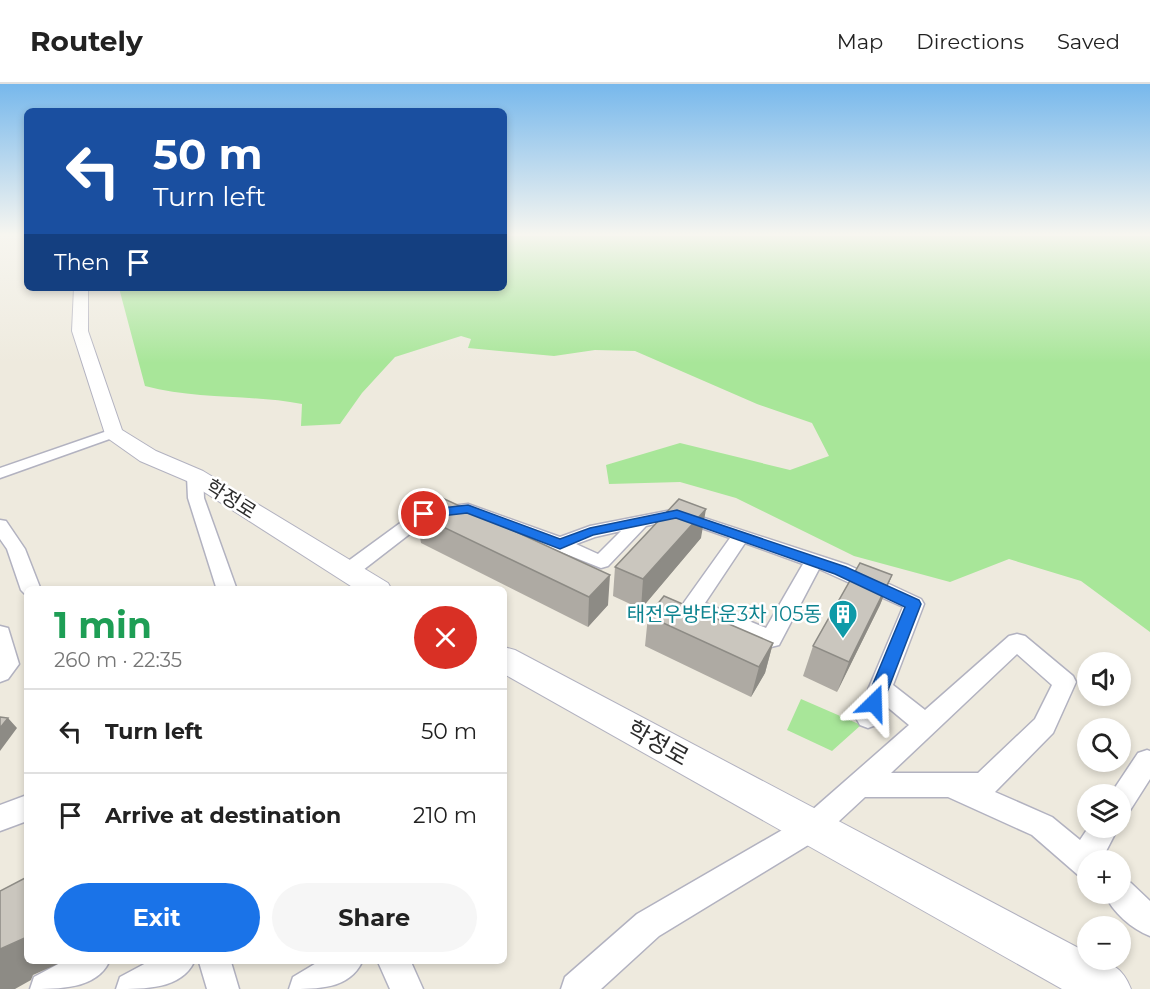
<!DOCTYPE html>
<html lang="en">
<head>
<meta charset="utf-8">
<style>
  :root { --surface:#fff; --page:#f6f6f6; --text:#222; --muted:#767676; --line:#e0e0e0; --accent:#1a73e8 }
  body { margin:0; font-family:Montserrat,"Noto Sans KR",sans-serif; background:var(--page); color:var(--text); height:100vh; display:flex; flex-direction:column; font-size:22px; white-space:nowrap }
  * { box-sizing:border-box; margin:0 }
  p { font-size:20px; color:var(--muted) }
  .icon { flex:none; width:33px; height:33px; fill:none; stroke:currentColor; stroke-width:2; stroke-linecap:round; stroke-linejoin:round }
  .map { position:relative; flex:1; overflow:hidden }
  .sheet { position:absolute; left:24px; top:502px; width:483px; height:378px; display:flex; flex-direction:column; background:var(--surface); border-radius:9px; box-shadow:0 3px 9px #0003 }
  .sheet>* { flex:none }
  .guide { position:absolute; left:24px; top:24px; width:483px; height:183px; border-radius:9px; box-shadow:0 3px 9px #0003; background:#1a4fa0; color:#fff; overflow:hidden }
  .tools { position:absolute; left:1077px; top:568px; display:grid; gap:12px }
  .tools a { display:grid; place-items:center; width:54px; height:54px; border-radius:50%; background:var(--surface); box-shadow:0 3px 9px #0003; font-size:30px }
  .pin { position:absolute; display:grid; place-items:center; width:51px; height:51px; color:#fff; margin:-26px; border:3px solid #fff; border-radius:50%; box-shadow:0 2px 6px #0007 }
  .me { position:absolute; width:66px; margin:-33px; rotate:22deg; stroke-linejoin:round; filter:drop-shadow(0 0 4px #0008) }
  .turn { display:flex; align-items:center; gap:21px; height:126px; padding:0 30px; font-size:27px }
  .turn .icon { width:78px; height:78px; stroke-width:2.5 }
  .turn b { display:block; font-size:42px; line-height:51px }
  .then { display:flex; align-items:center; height:57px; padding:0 30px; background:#0003; gap:12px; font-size:22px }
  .round { display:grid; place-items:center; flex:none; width:63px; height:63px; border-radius:32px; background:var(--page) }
  .overview { display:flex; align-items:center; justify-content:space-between; height:102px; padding:0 30px }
  h1 { font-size:36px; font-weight:700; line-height:45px; color:#1e9e55 }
  .cta { display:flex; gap:12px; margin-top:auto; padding:12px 30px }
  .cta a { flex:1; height:69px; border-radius:36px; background:var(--accent); color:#fff; font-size:24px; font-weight:700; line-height:69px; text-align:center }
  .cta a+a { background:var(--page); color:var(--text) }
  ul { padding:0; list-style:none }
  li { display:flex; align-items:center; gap:18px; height:84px; padding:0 30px; border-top:2px solid var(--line) }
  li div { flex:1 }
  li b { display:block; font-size:22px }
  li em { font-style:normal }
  header { display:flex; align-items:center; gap:36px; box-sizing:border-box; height:84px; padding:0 30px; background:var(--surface); border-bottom:2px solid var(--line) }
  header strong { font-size:28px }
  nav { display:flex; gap:33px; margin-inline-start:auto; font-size:21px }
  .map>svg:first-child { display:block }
  .green { fill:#a8e699 }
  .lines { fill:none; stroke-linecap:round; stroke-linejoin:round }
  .minor-casing { stroke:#b2b2c0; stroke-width:3 }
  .secondary-casing { stroke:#b2b2c0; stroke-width:2 }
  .minor { fill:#fff; fill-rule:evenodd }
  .secondary { fill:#fff; fill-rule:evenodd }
  .wall { fill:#aeaaa3 }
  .shaded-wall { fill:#8d8b85 }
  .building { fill:#cac6be; stroke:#8d8b85; stroke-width:1.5 }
  .route { fill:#1a73e8; stroke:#114b97; stroke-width:1.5 }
  .labels { text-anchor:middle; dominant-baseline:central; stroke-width:5; stroke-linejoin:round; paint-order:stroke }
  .street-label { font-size:20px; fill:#2c2c2c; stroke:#fff }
  .culture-label { font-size:20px; fill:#0d838f; stroke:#fff; text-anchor:end }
  .near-street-label { font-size:24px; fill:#2c2c2c; stroke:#fff }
</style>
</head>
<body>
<header>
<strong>Routely</strong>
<nav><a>Map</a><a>Directions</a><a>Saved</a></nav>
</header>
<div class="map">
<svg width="1150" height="905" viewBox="0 0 1150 905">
  <rect width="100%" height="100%" fill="#eeeade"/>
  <!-- green -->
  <path class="green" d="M504,152H1150V548L1081,497L1009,475L950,498L854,472L736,414L680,398L609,400L606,381L680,359L790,386L829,372L812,339L757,320L635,267L595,266L554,272L468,264L471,255L461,252L395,273L362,309L340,340L301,342L302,320C250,310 197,316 145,302L119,204H504Z
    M801,615L861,641L832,667L787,646Z"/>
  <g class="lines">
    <!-- minor casing -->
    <g class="minor-casing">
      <path id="minor" d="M113,345L120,349L118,352L0,394V384Z
        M195,387L203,392L204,414L237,506H217L188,414L187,392Z
        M468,420L560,453L590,442L677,425L848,481L921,515L924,520L893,601L925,626L1009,552L1017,550L1025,552L1073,592L1076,598L1053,649L995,708L1052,733L1080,756L1088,744H1118L1101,777H1088V795L1078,791L1032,751L948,713H865L823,752L659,852L601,905H561L565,893L637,830L803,734L909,641L885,621L876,641L868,644L860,641L856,634L903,523L819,485L779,561L771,563L763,561L685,527L682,522L685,517L730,454L676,435L646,442L608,482L601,484L466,430L429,435L354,493L347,494L340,493L337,488L340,483L418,426ZM621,447L598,470L576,460L595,453ZM745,459L803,480L766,544L705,519ZM1017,570L1052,601L1035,635L978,689H891Z
        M0,436L6,437L25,465L41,506H27V512L21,506L7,465L0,455Z
        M0,542L8,544L19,580L8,595L0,598Z
        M1147,666L1150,667V695L1129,728L1120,731V711H1110L1138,669Z
        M27,711V737L0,747V721Z
        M1120,795L1131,799L1150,817V852C1132,845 1112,828 1105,810H1120Z
        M62,878H109C96,905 59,905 30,905L34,893Z
        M148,878H194C181,905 145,905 116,905L120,893Z
        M199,878H231L239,905H207Z
        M318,878H362C349,905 318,905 289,905L293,893Z
        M378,878H411L423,905H390Z"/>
    </g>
    <!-- secondary casing -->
    <g class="secondary-casing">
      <path id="secondary" d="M74,204H88V247L122,346L156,367L203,387L388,499L392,506H357L187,397L140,377L106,353L72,247Z
        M504,563L515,566L1088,869V876C1110,876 1123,884 1131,905H1062L504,590Z"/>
    </g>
    <!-- minor -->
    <use href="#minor" class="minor"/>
    <!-- secondary -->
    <use href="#secondary" class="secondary"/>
  </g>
  <!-- wall -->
  <path class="wall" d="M416,430L608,521L588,543L421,459Z
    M701,454L641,525L613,512L615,483Z
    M892,491L880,521L837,608L803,592L813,562Z
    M648,532L773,559L765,589L751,613L645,562Z"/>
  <!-- shaded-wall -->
  <path class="shaded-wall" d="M706,425L701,454L641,525L643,495Z
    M610,491L608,521L588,543L589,513Z
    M892,491L880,521L837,608L849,578Z
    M773,559L765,589L751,613L759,583Z
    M8,634L17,644L0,667V644Z
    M27,853V878H62L33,891L31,896L15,905H0V865Z"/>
  <!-- building -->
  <path class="building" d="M440,413L610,491L589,513L416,430Z
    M679,415L706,425L643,495L615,483Z
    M860,479L892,491L849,578L813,562Z
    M664,512L773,559L759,583L648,532Z
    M0,633L8,634L0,644Z
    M27,793V853L0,865V807Z"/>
  <!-- sky -->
  <linearGradient id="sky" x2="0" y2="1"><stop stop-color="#77b8ec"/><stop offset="0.54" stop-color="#f7f6f0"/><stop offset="1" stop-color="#f7f6f0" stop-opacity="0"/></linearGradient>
  <rect width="1150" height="279" fill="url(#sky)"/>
  <!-- route -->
  <path class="route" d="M468,421L560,455L590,444L677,426L846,483L919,516L921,520L883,619L880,625L874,627L868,625L865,619L905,523L835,490L676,434L593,451L560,465L467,429L424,434L418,430L424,426Z"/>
  <!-- icons -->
  <defs>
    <g id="building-pin" transform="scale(1.5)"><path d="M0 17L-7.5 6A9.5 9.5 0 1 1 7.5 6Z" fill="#0f9aa8" stroke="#fff"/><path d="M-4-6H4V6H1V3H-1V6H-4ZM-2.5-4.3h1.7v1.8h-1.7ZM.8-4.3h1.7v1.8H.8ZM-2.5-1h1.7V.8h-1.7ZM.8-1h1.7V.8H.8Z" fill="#fff"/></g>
  </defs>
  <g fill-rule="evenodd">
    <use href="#building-pin" x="843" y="530"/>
  </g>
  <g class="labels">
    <!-- street labels -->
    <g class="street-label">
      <text transform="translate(231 415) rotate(32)">학정로</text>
    </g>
    <!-- culture labels -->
    <g class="culture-label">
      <text x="822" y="530">태전우방타운3차 105동</text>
    </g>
    <!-- near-street labels -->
    <g class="near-street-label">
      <text transform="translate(658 659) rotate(29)">학정로</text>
    </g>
  </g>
</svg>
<div class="tools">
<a><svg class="icon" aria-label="sound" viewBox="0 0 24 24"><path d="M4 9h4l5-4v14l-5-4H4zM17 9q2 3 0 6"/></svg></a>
<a><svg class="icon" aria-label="search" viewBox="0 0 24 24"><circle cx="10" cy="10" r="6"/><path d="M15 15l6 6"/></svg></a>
<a><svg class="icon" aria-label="layers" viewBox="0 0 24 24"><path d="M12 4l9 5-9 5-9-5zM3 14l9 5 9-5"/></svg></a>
<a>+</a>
<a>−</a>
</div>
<div class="pin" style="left:424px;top:430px;background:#d93025"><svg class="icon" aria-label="arrive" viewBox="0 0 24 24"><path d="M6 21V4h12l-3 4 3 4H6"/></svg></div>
<svg class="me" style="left:874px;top:619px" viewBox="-20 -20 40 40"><path d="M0-17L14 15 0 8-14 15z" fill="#1a73e8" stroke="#fff" stroke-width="4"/></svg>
<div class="guide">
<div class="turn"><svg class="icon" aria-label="left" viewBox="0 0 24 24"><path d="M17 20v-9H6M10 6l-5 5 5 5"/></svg><div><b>50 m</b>Turn left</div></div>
<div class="then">Then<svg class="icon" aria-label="arrive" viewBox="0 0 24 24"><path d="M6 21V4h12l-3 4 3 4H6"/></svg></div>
</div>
<section class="sheet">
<div class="overview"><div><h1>1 min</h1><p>260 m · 22:35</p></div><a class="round" style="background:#d93025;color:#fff"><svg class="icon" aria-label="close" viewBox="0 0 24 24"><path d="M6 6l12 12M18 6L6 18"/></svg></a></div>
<ul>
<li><svg class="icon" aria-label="left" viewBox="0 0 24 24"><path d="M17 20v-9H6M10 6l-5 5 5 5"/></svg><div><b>Turn left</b></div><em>50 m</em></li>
<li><svg class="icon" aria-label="arrive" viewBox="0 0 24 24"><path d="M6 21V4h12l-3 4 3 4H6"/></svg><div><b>Arrive at destination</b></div><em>210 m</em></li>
</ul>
<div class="cta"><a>Exit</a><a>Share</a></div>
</section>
</div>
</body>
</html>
